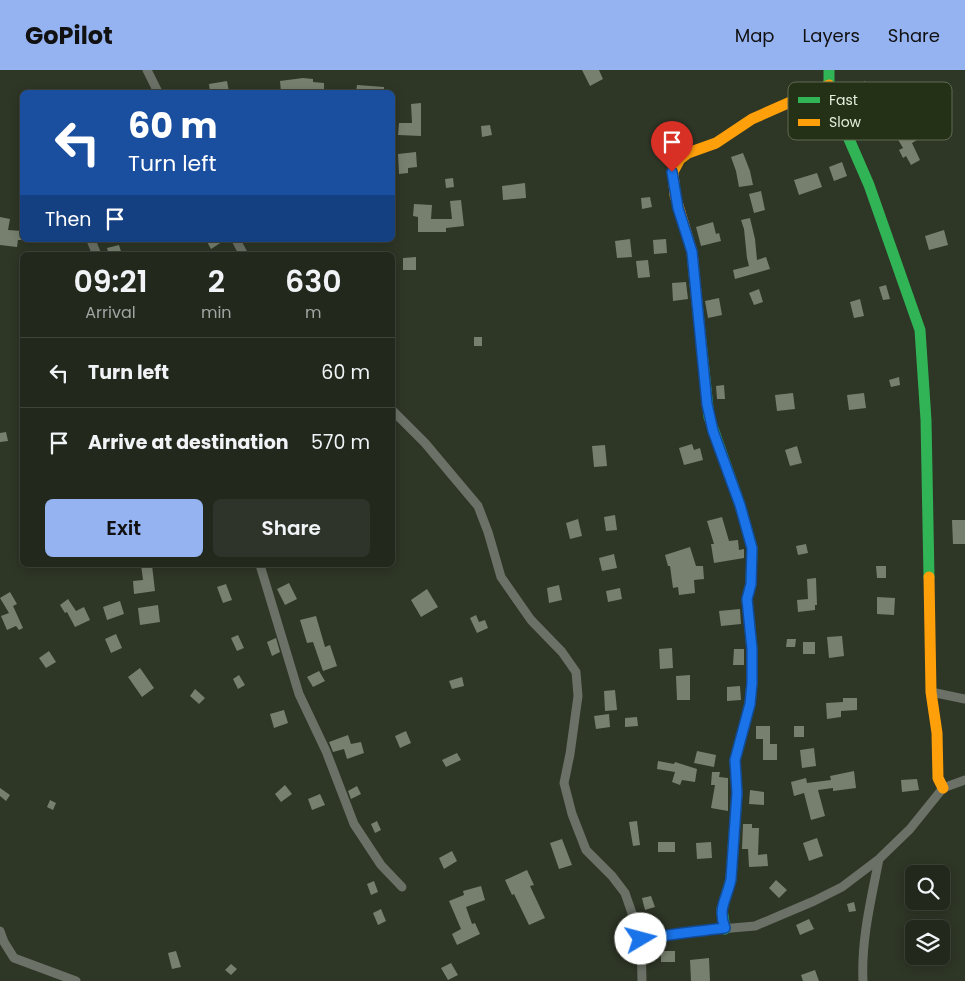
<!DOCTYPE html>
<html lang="en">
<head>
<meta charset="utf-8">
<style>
  :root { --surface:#22281c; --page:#2e3429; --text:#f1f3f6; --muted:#a2a6a3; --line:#3f443b; --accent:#95b2f1 }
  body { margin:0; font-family:Poppins,sans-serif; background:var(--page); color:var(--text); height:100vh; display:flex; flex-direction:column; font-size:19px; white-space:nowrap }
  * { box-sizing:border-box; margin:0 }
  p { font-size:16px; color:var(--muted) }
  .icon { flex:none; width:28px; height:28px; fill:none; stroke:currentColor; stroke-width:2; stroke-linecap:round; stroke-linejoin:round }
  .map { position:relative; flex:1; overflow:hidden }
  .details { position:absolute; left:20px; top:182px; width:375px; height:315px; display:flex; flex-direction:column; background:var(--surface); border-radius:8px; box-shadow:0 2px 12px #0003,0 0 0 1px var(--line) }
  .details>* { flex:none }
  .hud { position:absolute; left:20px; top:20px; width:375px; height:152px; border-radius:8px; box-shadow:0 2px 12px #0003,0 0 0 1px var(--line); background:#1a4fa0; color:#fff; overflow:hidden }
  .tools { position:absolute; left:905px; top:795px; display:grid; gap:10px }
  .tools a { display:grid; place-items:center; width:45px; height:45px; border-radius:8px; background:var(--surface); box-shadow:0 2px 12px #0003,0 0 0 1px var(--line); font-size:25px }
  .pin { position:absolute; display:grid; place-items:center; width:42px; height:42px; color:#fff; margin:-51px -21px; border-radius:50% 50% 50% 0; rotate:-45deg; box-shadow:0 0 5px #0007 }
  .pin .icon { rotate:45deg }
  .me { position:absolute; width:55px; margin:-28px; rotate:82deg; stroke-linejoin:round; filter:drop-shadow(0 0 4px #0008) }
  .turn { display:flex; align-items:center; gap:18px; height:105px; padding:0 25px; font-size:22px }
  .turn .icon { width:65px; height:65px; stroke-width:2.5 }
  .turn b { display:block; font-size:35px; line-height:42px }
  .then { display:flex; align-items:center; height:48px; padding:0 25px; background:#0003; gap:10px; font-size:19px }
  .eta { display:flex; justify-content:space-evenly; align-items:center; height:85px; text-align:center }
  .eta b { font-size:30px; font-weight:600; line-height:35px }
  .cta { display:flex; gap:10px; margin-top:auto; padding:10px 25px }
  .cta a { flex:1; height:58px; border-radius:8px; background:var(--accent); color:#111; font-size:20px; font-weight:600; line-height:58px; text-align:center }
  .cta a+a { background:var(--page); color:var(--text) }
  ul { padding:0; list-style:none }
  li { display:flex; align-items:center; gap:15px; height:70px; padding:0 25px; border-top:1px solid var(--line) }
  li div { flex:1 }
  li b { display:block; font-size:19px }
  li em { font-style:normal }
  header { display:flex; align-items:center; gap:30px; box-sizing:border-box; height:70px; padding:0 25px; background:var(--accent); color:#111 }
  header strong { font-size:24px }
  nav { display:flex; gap:28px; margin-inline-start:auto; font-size:18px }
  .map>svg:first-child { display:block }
  .building { fill:#77806f }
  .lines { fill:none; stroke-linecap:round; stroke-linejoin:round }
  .street { stroke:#6b7166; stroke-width:9 }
  .fast { stroke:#30b455; stroke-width:11 }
  .slow { stroke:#ff9f0a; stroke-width:11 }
  .route-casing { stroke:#114b97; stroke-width:12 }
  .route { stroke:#1a73e8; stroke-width:9 }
  .key { fill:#253116; stroke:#5f6951; stroke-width:1 }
  .key-label { font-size:14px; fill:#e5eddc }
</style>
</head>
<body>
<header>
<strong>GoPilot</strong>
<nav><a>Map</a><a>Layers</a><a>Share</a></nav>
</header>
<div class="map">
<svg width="965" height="911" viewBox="0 0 965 911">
  <rect width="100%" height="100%" fill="#2e3626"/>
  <!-- building -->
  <path class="building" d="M582,0H599L603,9L590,16Z
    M303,8L313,9V12L324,13V22H281L280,11Z
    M227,11L229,22H210L209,14Z
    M865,11L869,19L863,22L859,15Z
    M357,15L384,17V22H356Z
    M421,33V66L398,65L399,53H412L411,34Z
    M490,55L492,65L482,67L481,56Z
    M911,59L917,70L912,73L920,90L911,95L906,86L903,88L899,80L903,78L896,66Z
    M416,82L417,97L408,98V103L399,104L398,84Z
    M743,83L750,101L753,115L739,117L736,101L731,87Z
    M842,92L847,106L834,111L829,97Z
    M817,103L822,117L799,125L794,110Z
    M453,108L454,117L446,118L445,109Z
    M525,113L526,128L503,130L502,116Z
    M761,121L765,140L754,143L749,124Z
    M650,127L652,137L642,139L641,128Z
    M461,130L464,156L446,158V162H418V147L413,146L414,134L432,135L431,149H452L450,131Z
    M0,147L10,149L8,160L22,161V170H18L17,177L0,175Z
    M750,148L755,169L757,190L766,187L770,199L735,209L733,200L749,196L747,188L744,159L741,150Z
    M713,152L716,164L719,163L721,171L701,176L696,157Z
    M944,160L948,175L929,180L925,166Z
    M630,169L632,187L617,188L615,171Z
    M666,169L667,183L654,184L653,170Z
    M206,170H225L211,179Z
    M119,175L122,185H109L107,178Z
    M416,187V200H403V188Z
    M648,190L650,207L638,208L636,191Z
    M686,212L688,229L673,231L672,213Z
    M886,215L890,229L883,230L879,217Z
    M759,219L763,232L754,235L749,223Z
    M719,228L722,245L708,248L705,231Z
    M860,229L864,246L854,248L850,232Z
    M474,267H482V276H474Z
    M899,307L900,315L891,317L889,310Z
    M724,315L725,329H717L716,316Z
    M793,323L795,339L777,341L775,325Z
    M864,323L866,338L849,340L847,325Z
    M6,362L8,371L0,372V363Z
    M692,374L694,380L700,378L703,390L684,395L679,378Z
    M605,375L607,396L594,397L592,376Z
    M797,376L802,393L790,396L785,380Z
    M615,445L617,460L606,461L604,447Z
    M722,447L729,471L738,470L739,480L744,479V488L714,493L711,474H714L707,451Z
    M578,449L582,466L570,469L566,453Z
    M952,450H965V474H953Z
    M806,474L808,483L798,485L796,476Z
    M690,477L696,496H703L704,509L694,510L695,523L679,525L678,517L673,518L670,496H668L665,485Z
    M614,484L617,498L602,501L599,488Z
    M141,495H152L155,521L134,524L133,511L143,510Z
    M876,496H886V508H877Z
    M816,508L817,535H815V540L798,542L797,530L808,529L807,509Z
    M289,513L297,529L285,535L277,519Z
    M226,514L232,530L223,533L217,517Z
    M559,515L562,530L549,533L547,518Z
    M620,518L622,529L608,532L606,521Z
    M427,519L438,537L421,547L411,530Z
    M10,522L17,534L13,536L23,558L19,560L16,556L7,560L1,546L9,543L0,528Z
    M877,527L895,528L894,545L877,544Z
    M68,529L76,541L84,537L90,550L75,557L67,542L65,543L60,535Z
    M120,531L124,544L107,550L103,537Z
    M158,535L160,552L140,555L138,538Z
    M740,539L741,554L721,556L719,541Z
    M476,545L479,552L485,550L488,558L477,563L470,548Z
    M316,546L325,577L330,575L337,596L323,601L313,572L307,573L300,550Z
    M116,564L122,578L111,583L105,569Z
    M238,565L244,578L237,581L231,568Z
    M842,566L844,586L829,588L827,567Z
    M276,568L280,582L272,586L267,572Z
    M787,569H796L795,577H786Z
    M803,572H815V584H803Z
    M672,578L673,598L660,599L659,579Z
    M734,579H744V595H733Z
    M49,581L56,592L46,598L39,588Z
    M140,598L154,618L142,627L128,607Z
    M319,601L325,611L313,617L307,607Z
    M239,605L245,615L238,619L233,609Z
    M690,605V630H677L676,606Z
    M462,607L464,616L452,619L449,611Z
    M740,616L741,630L727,631V617Z
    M195,619L205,628L199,634L190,626Z
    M615,620L617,640L605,641L604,621Z
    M843,628H857V640L841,641V647L827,649L826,633L843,632Z
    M284,640L288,653L274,658L270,644Z
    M609,644L610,657L596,659L594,646Z
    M637,647L638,656L625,657V648Z
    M756,656H770V674H777V690H763V669H756Z
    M794,656H804V667H794Z
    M406,661L411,673L400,678L395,666Z
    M348,665L351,674L361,672L364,683L347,689L344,679L333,682L329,672Z
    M814,678L816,696L802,698L800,680Z
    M697,681L716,685L714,697L694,693Z
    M457,683L461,690L446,697L442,690Z
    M658,691L674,694L675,692L697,699L695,712L682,710L680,715L672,712L675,702L657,699Z
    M854,701L856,718L833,721V718L818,720L825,746L811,750L804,723L794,726L791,712L806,708L807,713L831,710L830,706Z
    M712,702H720L719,707L728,708V741L711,738L715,715H711Z
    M917,709L919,720L902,722L901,710Z
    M285,715L292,724L281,732L275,724Z
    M357,716L361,724L351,729L348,721Z
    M0,718L10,725L6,731L0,726Z
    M750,720L764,722V735L749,734Z
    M320,724L325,735L312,740L308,729Z
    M50,730L56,733L53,740L47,737Z
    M377,751L381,760L375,763L371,754Z
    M637,751L640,775L633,776L629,752Z
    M743,754H752V758H759L758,785L767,784L768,796L749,797L748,779H742Z
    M817,768L823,786L809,791L803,773Z
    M562,769L572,795L559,799L550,773Z
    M658,772H675V782H658Z
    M711,772L712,788L697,789L696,773Z
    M452,781L457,791L444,799L439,788Z
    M527,800L534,815L530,816L545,848L529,855L514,824L512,825L505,810Z
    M776,810L787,820L779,828L769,818Z
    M374,811L378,822L371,825L367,814Z
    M481,816L485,830L466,837L472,854L475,853L480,864L457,875L452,864L461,859L449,831L464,825L463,821Z
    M651,826L655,837L645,840L642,828Z
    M854,832L856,841L849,842L847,834Z
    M381,839L386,851L378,855L373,843Z
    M809,849L814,859L800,865L796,855Z
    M943,851V859H928L927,852Z
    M176,881L181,897L172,899L168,883Z
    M661,881H675V892H661Z
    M709,888L710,911H691L690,890Z
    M451,893L458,905L448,910L441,898Z
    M231,894L237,899L231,905L225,900Z
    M815,900L819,911H803L801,905Z"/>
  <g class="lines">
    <!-- street -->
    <path class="street" d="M147,0L158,22
      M91,170L97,185
      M236,170L244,185
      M392,340L425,373L478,436L488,462L501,507L531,550L562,582L576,602L578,626L570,684L564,713L572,744L586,780L612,806L625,823L641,869L642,911
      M260,495L299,624L326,681L354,754L381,795L402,817
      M931,622L965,629
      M0,861L4,872L14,888L76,911
      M641,869L675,865L686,862L755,856L814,831L842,817L879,789L910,759L943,718L965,710
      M863,911C861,870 871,830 879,789"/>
    <!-- fast -->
    <path class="fast" d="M829,0V15L842,53L869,115L920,260L926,350L929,507
      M697,233L709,347L740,435L752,478L751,514L747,529L752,579V613L750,634L735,690L737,723L731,809L722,839L725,859"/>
    <!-- slow -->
    <path class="slow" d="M697,233L692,182L675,125L673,102L680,89L688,83L716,73L752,49L829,15
      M929,507L931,622L937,663L938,708L943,718"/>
  </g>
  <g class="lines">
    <!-- route casing -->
    <g class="route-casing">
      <path id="route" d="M641,869C669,865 696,861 725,858C717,838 727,829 731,809L737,723L735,690L750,634L752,613V579L747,529L751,514L752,478L740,435L713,361L707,334L692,182L678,138L672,102"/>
    </g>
    <!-- route -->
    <use href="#route" class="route"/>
  </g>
  <!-- legend -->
  <rect x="788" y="12" width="164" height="58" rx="8" class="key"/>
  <rect x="798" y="27" width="22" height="6" fill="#30b455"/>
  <rect x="798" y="49" width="22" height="7" fill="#ff9f0a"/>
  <g class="key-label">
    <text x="829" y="35">Fast</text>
    <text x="829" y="57">Slow</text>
  </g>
</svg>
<div class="tools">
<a><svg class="icon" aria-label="search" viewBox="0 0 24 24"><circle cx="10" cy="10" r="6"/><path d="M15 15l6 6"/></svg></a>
<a><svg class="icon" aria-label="layers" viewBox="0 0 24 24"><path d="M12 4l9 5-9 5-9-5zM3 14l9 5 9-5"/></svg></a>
</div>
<div class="pin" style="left:672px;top:102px;background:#d93025"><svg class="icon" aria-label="arrive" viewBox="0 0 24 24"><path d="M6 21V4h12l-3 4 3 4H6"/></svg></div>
<svg class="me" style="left:641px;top:869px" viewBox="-20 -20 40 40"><circle r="19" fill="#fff"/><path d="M0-13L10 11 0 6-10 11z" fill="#1a73e8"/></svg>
<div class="hud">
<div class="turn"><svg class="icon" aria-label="left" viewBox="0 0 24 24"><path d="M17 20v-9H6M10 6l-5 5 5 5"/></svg><div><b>60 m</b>Turn left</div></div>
<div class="then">Then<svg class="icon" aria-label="arrive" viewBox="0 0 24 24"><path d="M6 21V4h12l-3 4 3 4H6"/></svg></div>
</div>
<section class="details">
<div class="eta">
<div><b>09:21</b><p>Arrival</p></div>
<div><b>2</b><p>min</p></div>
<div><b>630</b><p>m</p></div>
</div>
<ul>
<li><svg class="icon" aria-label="left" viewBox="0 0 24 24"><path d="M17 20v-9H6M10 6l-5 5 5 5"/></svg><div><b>Turn left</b></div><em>60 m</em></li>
<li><svg class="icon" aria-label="arrive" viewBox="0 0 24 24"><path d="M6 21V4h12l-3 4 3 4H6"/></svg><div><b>Arrive at destination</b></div><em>570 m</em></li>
</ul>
<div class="cta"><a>Exit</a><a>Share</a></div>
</section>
</div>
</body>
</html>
